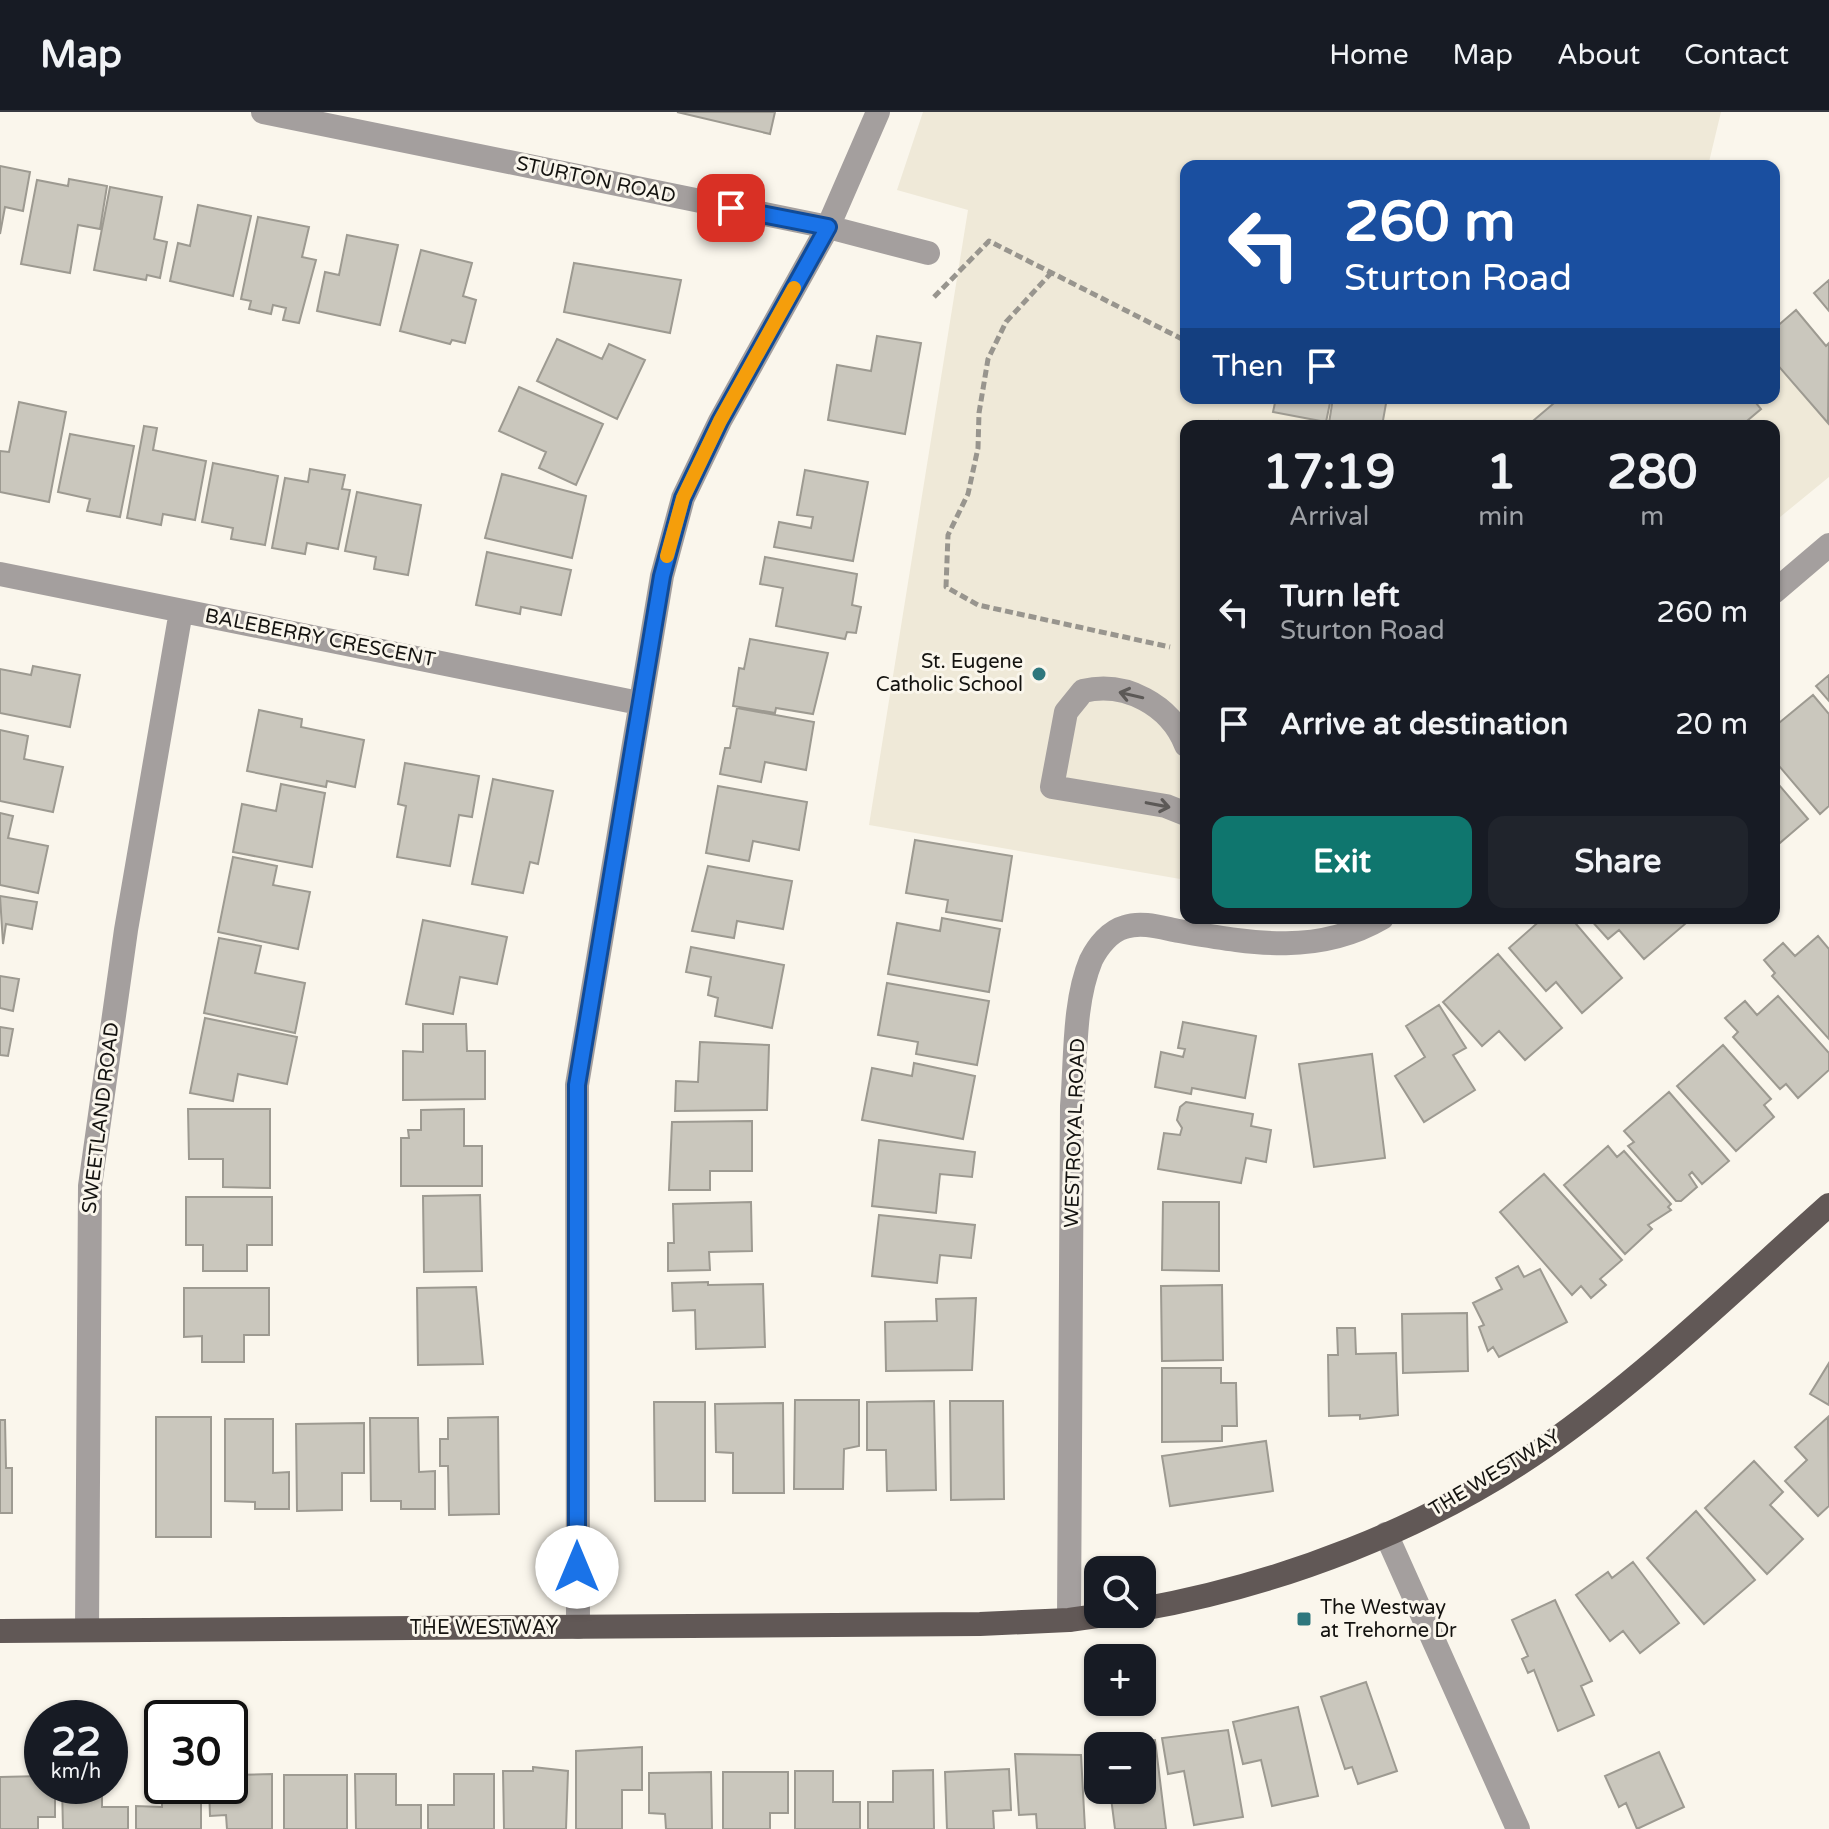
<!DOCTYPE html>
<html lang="en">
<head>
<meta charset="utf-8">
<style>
  :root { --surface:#171b24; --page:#20242c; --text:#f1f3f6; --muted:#9ea1a6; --line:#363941; --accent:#0f766e }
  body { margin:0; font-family:"Varela Round",sans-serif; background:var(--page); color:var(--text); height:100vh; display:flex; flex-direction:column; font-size:30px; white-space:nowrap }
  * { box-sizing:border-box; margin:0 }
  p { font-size:26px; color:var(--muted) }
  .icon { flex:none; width:44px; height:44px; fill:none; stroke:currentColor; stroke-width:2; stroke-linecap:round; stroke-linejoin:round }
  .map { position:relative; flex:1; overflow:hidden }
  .drawer { position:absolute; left:1180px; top:308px; width:600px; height:504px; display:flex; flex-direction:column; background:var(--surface); border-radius:16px; box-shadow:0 2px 6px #0004 }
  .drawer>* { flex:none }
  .guide { position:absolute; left:1180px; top:48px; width:600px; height:244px; border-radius:16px; box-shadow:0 2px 6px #0004; background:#1a4fa0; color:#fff; overflow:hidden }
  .buttons { position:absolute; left:1084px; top:1444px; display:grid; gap:16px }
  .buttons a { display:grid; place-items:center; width:72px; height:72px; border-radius:16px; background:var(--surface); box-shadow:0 2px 6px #0004; font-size:40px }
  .speed { position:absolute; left:24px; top:1588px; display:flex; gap:16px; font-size:40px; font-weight:700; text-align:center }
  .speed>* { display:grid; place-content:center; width:104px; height:104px; border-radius:50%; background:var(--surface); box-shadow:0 2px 6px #0004; line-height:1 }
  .speed small { font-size:20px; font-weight:400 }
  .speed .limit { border:4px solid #111; border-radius:12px; background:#fff; color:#111 }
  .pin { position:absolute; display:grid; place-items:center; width:68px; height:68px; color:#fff; margin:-34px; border-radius:16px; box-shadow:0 4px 12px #0006 }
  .me { position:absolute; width:88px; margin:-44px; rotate:0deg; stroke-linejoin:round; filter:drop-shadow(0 0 6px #0008) }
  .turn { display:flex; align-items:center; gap:28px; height:168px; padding:0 32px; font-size:36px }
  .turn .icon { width:104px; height:104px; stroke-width:2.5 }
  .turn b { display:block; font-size:56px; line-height:68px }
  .then { display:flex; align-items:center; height:76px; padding:0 32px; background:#0003; gap:16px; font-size:30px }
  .eta { display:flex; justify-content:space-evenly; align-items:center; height:136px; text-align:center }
  .eta b { font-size:48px; font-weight:700; line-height:56px }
  .button { display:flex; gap:16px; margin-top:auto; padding:16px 32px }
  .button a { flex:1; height:92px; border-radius:16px; background:var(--accent); color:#fff; font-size:32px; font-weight:700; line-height:92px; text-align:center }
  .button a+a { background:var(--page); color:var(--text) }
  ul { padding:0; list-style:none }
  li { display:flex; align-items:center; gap:24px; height:112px; padding:0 32px }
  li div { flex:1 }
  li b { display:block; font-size:30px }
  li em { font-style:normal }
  header { display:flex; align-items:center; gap:48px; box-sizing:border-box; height:112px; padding:0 40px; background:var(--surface); border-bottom:2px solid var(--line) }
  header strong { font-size:38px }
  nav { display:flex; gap:44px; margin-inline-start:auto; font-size:28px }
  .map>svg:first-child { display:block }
  .built { fill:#efe9d8 }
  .building { fill:#cac7bd; stroke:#9d9a91; stroke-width:2 }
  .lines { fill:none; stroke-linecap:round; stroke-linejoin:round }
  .path { stroke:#98958e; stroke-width:5; stroke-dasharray:8 4; stroke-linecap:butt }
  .minor { stroke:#a49f9e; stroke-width:24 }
  .major { stroke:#615856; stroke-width:24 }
  .oneway { stroke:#5c5957 }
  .route-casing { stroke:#114b97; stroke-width:20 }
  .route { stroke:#1a73e8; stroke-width:14 }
  .slow { stroke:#f59e0b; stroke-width:14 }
  .poi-dot { fill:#2e777d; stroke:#faf6ec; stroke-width:3 }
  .labels { text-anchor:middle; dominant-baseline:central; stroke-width:6; stroke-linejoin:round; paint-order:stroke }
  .street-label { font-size:20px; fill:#141310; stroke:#faf6ec }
  .poi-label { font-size:20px; fill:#141310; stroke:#faf6ec; text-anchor:end }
</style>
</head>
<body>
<header>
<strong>Map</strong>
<nav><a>Home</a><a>Map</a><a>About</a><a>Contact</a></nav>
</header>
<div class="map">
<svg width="1829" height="1717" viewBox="0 0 1829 1717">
  <rect width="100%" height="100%" fill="#faf6ec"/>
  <!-- built -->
  <path class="built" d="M923,0H1721L1708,54H1186V286H1774V240L1829,306V365L1774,410V314H1186V768L869,713L968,98L897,78Z"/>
  <!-- building -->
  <path class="building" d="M677,0H775L770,22Z
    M0,54L30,60L23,99L5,95L0,122Z
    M69,67L107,74L100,117L78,113L70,161L21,152L37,68L68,74Z
    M110,75L162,85L154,127L167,130L160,166L147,163L146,168L94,158Z
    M198,93L251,104L233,184L170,169L178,131L190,134Z
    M258,105L309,115L302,145L316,148L299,211L283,208L286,196L273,193L271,202L249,197L251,189L241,187Z
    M347,123L398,133L380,213L317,199L325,160L339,163Z
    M421,138L472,151L463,184L476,188L465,231L452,228L450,232L400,219Z
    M574,151L681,168L670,221L564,200Z
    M1829,168V199L1814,181Z
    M1796,198L1826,234L1829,231L1828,311L1774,249V217Z
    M877,224L921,231L905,322L828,308L837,253L871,259Z
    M557,227L602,247L609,232L645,248L617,307L537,269Z
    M519,275L603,312L576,373L539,356L546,340L499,319Z
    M1276,286H1331L1326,310L1273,300Z
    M1333,286H1387L1382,314L1329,311Z
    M1560,286H1752L1761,297L1741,314H1527Z
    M19,290L66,300L49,390L0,380V339L9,340Z
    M1219,309L1252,314H1219Z
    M144,314L157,316L153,338L206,349L195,408L163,402L161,413L127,406Z
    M70,322L134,334L120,405L87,399L90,387L58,380Z
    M213,351L278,364L265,433L231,427L233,416L202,410Z
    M310,357L345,363L342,377L350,378L338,437L307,431L305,442L272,436L285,366L308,370Z
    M805,358L868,370L853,449L774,435L779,410L811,416L813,405L797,403Z
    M502,362L586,384L572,446L485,426Z
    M357,380L421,393L408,463L374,457L376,445L345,439Z
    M487,440L571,458L561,503L521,495L520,502L476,493Z
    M765,445L857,462L852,493L861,495L856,521L847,520L845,527L776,514L783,476L760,472Z
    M750,527L828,541L813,602L776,596L775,601L733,594L739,556L744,557Z
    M33,554L80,563L70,615L0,601V557L31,563Z
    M1829,563V589L1816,574Z
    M1813,583L1829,602V694L1820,702L1774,648V615Z
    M737,596L814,610L806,658L765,650L761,670L720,662L725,636H730Z
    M259,598L302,607L301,615L364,628L355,675L327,669L326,675L247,659Z
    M0,618L28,624L24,647L63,655L53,700L0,689Z
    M405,651L479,664L472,705L459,703L450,754L397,745L406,694L398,692Z
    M493,667L553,679L538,752L530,750L523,781L472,772Z
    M1774,667L1808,707L1774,736Z
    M281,672L325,681L312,755L233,740L242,692L276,699Z
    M718,674L807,690L799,738L753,729L749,749L706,741Z
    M0,701L13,704L8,726L48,734L38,781L0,773Z
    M915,728L1012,744L1002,809L946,800L948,788L906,781Z
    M233,745L277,754L273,773L310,780L298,837L218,820Z
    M708,754L792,769L783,817L737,809L734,826L692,819Z
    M0,784L37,790L32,817L6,812L3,832Z
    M942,806L1000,817L989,880L888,862L897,811L940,819Z
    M1543,806H1571L1622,866L1582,901L1556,870L1546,879L1509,836Z
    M1589,806H1680L1685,812L1644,847L1619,818L1608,827Z
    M423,808L507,825L497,872L460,865L453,902L406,892Z
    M1818,824L1829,837V927L1772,864L1775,861L1764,848L1783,831L1795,844Z
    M219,826L261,834L255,861L305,871L295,921L204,901Z
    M691,835L784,853L772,916L715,904L718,886L708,883L711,865L686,860Z
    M1498,842L1562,916L1525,948L1499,919L1482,934L1443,890Z
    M0,864L19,867L13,899L0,896Z
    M887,871L989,889L977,953L916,942L918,930L878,923Z
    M1778,884L1829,941V958L1798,986L1786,972L1780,977L1733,925L1738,920L1725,906L1745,889L1757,903Z
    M1439,893L1466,936L1453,943L1475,978L1424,1010L1395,964L1425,945L1406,914Z
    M205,906L297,925L287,972L238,962L233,989L190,981Z
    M1183,910L1256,924L1245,986L1192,976L1191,982L1155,975L1161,940L1183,945L1185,937L1178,936Z
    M423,912H466L467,939H485V987L403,988V939L423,940Z
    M0,915L13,917L8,944L0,943Z
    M700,930L769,933L767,998L675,999L676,969L698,970Z
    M1723,933L1771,987L1764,993L1774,1005L1736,1039L1677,974Z
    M1372,942L1385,1046L1314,1055L1299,952Z
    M914,951L975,964L963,1027L862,1008L872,956L912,964Z
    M1669,980L1729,1049L1702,1072L1692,1060L1689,1063L1697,1075L1681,1089H1676L1628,1034L1634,1030L1624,1019Z
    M1186,990L1253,1002L1251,1014L1271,1018L1266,1050L1246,1046L1241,1071L1158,1057L1164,1021L1180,1023L1182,1016L1177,1008L1180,995Z
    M188,997H270V1076L223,1075V1047H189Z
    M464,997V1034H482V1074H401V1026H409L408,1018H421V998Z
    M752,1009V1059H710V1078H669L672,1010Z
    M879,1028L975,1040L972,1065L940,1062L936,1101L872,1094Z
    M1608,1034L1617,1045L1624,1039L1671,1092L1668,1095L1671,1098L1648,1113L1652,1117L1625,1142L1564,1073Z
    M1544,1062L1622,1148L1600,1167L1606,1173L1591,1186L1581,1174L1572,1183L1500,1100Z
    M480,1083L482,1159L424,1160L423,1084Z
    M186,1085H272V1133H247V1159H203V1133H186Z
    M751,1090L752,1139L709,1140L710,1158L668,1159V1131H674L673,1092Z
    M1163,1090H1219V1159L1162,1158Z
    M879,1103L975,1113L971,1146L940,1143L937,1171L872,1164Z
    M1518,1154L1524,1165L1540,1157L1567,1210L1499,1245L1493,1235L1488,1239L1479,1215L1484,1213L1473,1191L1502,1177L1496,1166Z
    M708,1170V1173L763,1172L765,1235L696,1237L695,1198L673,1199L672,1171Z
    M1222,1173L1223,1248L1162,1249L1161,1174Z
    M476,1175L483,1252L418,1253L417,1176Z
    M184,1176H269V1223H244V1250H202V1224L184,1225Z
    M976,1186L972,1258L886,1259L885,1210L937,1209L936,1187Z
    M1467,1201L1468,1259L1403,1261L1402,1202Z
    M1337,1216H1355L1356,1242L1396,1241L1398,1303L1360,1307V1303L1329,1304L1328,1243H1338Z
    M1829,1251V1293L1810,1282Z
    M1162,1256H1221V1271H1236L1237,1314H1222V1329L1162,1330Z
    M795,1288H859V1334L844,1337L843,1377H794Z
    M934,1289L936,1378L887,1379L886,1338H867V1290Z
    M950,1289H1003L1004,1387L951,1388Z
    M654,1290H705V1389H655Z
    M783,1291L784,1381H733V1341L716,1340L715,1292Z
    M156,1305H211V1425H156Z
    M498,1305L499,1402L449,1403L448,1354H440V1327H448V1306Z
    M1828,1305L1829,1394L1818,1404L1785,1369L1807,1348L1795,1335Z
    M370,1306H418L419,1360L435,1359V1397H401V1389H371Z
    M225,1307H273V1361L289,1360V1397H255V1390L225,1389Z
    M0,1308H5L6,1356H12V1401H0Z
    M364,1311V1361H342V1398L297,1399L296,1312Z
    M1266,1329L1273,1379L1170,1394L1162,1344Z
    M1754,1349L1783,1380L1770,1393L1803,1427L1767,1462L1705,1396Z
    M1696,1399L1755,1468L1704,1512L1647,1446Z
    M1633,1450L1679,1511L1640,1541L1623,1519L1610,1529L1576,1483L1608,1460L1612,1466Z
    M1555,1488L1592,1569L1581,1574L1594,1603L1558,1619L1534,1558L1528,1561L1522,1547L1528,1544L1512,1508Z
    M1366,1570L1397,1659L1358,1672L1352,1655L1345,1657L1321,1585Z
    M1298,1595L1318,1684L1272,1694L1261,1648L1243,1652L1233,1610Z
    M1228,1618L1243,1705L1194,1713L1184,1659L1168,1662L1162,1626Z
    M1155,1628L1166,1717H1115L1110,1678H1142V1634H1104Z
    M642,1635V1678H622V1717H576V1639Z
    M1098,1635V1677L1092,1678L1087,1636Z
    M1659,1640L1684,1695L1637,1717L1626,1691L1619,1695L1605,1664Z
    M1015,1642L1081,1643L1085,1717H1037L1036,1702L1019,1703Z
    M533,1655L568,1659L566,1717H504L503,1659H533Z
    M1009,1657L1011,1698L993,1699L994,1717H947L945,1660Z
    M933,1658L934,1717H868V1690H893V1659Z
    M795,1659H833V1690H860V1717H795Z
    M711,1660L712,1717H666L665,1702L649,1701V1661Z
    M723,1660H788V1701H770V1717H723Z
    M272,1662V1717H227L226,1703L210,1704L209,1674H230V1663Z
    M355,1662H396V1693H421V1717H356Z
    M454,1662H494V1717H428V1693H454Z
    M284,1663H347V1717H284Z
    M42,1664V1674H55V1705H38V1717H0V1665Z
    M162,1664V1674H201V1717H136V1694L162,1695Z
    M62,1674H102V1695H128V1717H63Z"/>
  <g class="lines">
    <!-- path -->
    <path class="path" d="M1052,160L1006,210L988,247L979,301L978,336L968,382L948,423L946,475L978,493L1170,535
      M934,185L989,129L1186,229"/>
    <!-- minor -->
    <path class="minor" d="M263,0L828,115L928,141
      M0,462L639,591
      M1774,480L1829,433
      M1186,633C1170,593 1126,569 1083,579L1066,600L1052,675L1166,694L1186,702
      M1386,1422L1518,1717
      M1069,1508L1072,994C1076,948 1073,891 1091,848C1098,834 1110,819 1125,815C1142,809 1163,816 1179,819C1250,831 1317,844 1382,806
      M578,1515L577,973L662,464L683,386L720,309L828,115L878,0
      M87,1518L90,1074L126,818L181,499"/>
    <!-- major -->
    <path class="major" d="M1142,1497C1282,1472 1426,1417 1543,1336C1646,1264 1736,1176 1829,1093
      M0,1519L980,1512L1069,1508L1111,1502"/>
  </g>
  <!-- one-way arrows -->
  <defs><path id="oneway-shaft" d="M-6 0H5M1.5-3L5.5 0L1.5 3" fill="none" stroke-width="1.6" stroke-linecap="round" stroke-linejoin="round" transform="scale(2)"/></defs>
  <g class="oneway">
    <use href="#oneway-shaft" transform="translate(1131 583) rotate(-167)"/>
    <use href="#oneway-shaft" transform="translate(1158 693) rotate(11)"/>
  </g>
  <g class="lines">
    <!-- route casing -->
    <g class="route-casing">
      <path id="route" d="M577,1455V973L662,464L683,386L720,309L828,115L731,96"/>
    </g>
    <!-- route -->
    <use href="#route" class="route"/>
    <!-- slow -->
    <path class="slow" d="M667,444L683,386L720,309L794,176"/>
  </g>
  <!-- markers -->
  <g class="poi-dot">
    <circle cx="1039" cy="562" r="8"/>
    <rect x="1296" y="1499" width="16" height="16" rx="4"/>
  </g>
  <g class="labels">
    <!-- street labels -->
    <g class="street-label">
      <text transform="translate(596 68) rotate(12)">STURTON ROAD</text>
      <text transform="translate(320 526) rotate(11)">BALEBERRY CRESCENT</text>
      <text transform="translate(101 1006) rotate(-83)">SWEETLAND ROAD</text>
      <text transform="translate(1075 1021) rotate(-88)">WESTROYAL ROAD</text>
      <text transform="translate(1495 1361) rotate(-31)">THE WESTWAY</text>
      <text x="484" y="1516">THE WESTWAY</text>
    </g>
    <!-- poi labels -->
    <g class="poi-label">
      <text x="1023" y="550">St. Eugene<tspan x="1023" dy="23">Catholic School</tspan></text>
      <text x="1320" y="1496" text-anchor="start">The Westway<tspan x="1320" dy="23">at Trehorne Dr</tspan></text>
    </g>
  </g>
</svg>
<div class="buttons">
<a><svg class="icon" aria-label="search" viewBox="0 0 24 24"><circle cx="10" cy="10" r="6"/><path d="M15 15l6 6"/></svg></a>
<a>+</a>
<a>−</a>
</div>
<div class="speed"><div>22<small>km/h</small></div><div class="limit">30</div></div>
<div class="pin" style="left:731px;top:96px;background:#d93025"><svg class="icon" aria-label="arrive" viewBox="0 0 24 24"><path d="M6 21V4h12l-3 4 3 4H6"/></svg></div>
<svg class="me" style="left:577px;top:1455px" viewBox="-20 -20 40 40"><circle r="19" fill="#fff"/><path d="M0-13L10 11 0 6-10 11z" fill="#1a73e8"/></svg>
<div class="guide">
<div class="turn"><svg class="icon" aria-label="left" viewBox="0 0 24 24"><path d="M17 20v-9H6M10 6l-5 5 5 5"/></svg><div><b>260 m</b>Sturton Road</div></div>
<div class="then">Then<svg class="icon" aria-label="arrive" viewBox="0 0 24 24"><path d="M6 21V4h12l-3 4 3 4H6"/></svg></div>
</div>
<section class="drawer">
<div class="eta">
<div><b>17:19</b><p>Arrival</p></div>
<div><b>1</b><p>min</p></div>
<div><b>280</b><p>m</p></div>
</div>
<ul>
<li><svg class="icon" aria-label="left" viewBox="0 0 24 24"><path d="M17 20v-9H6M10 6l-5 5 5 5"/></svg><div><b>Turn left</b><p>Sturton Road</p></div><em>260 m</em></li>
<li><svg class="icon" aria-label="arrive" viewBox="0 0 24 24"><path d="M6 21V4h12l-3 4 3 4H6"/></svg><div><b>Arrive at destination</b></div><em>20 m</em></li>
</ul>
<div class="button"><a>Exit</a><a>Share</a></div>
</section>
</div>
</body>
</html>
